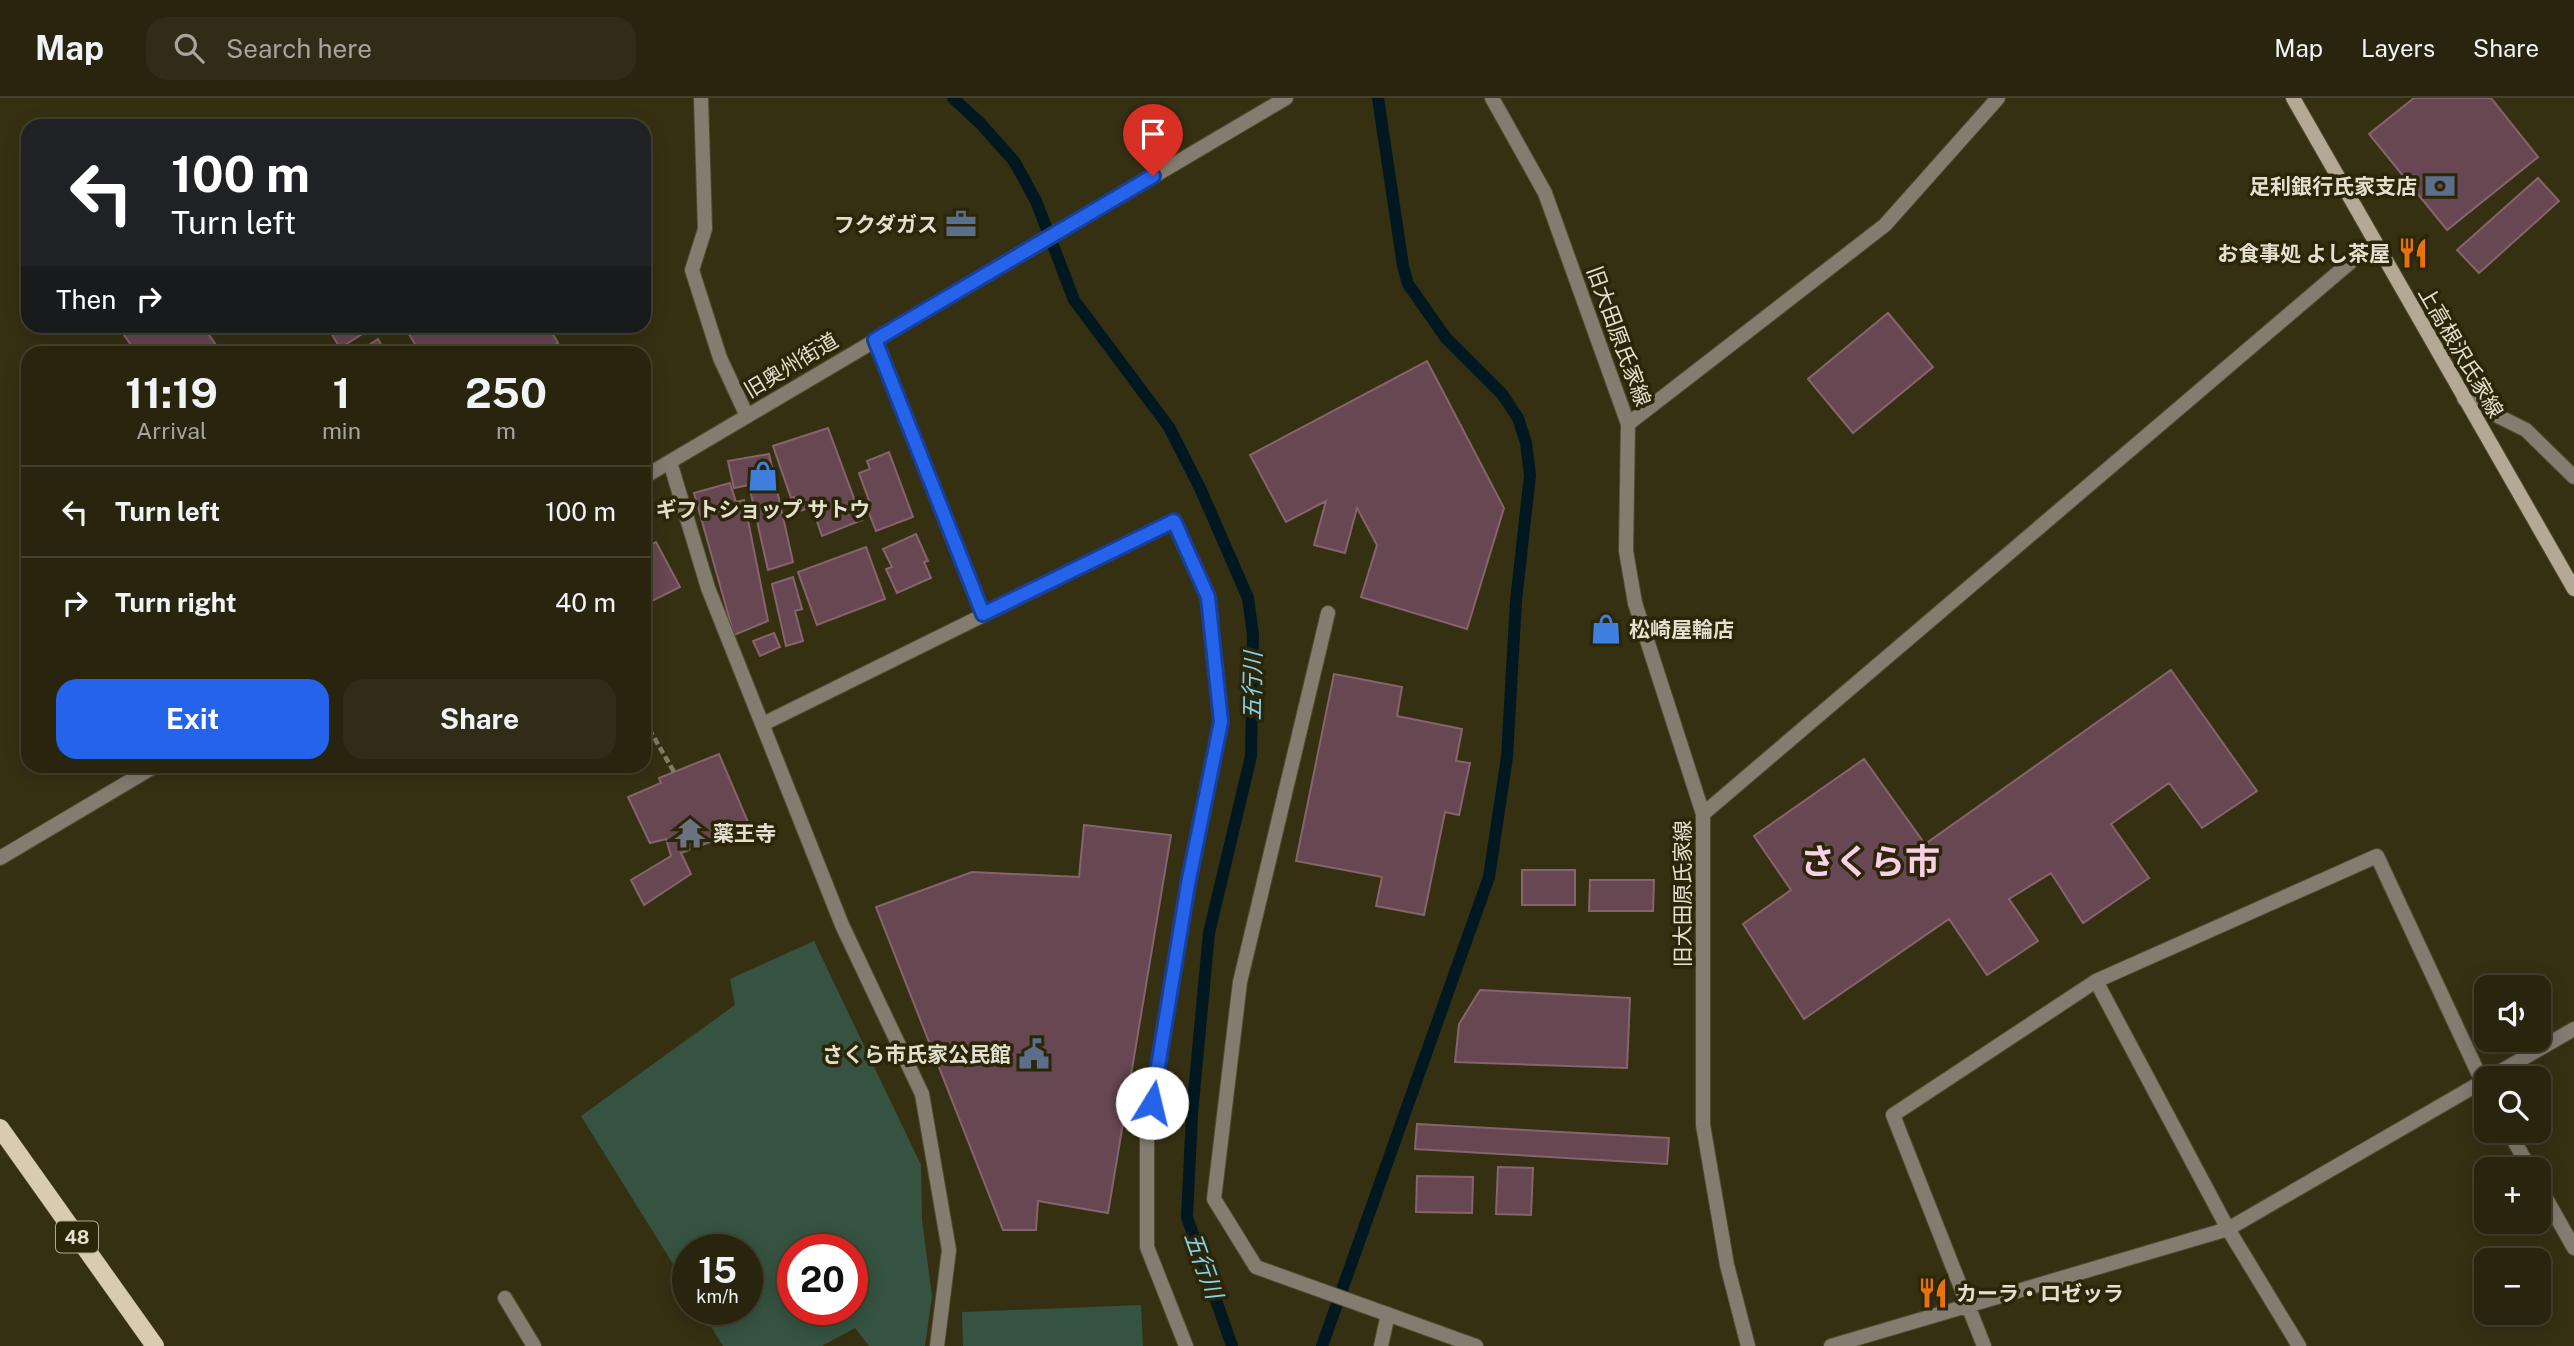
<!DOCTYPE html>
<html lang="en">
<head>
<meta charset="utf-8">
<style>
  :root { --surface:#28240e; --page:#302c17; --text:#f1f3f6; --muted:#a5a49e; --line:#44412e; --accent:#2563eb }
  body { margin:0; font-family:"Public Sans","Noto Sans JP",sans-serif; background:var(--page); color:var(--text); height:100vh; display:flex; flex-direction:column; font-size:26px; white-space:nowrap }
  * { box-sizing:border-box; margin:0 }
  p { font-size:23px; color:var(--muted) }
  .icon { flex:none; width:38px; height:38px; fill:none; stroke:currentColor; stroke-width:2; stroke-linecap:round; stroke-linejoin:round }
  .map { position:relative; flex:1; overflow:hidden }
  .details { position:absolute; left:21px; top:248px; width:630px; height:427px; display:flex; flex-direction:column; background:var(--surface); border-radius:21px; box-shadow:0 4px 18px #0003,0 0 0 2px var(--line) }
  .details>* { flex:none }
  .hud { position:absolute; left:21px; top:21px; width:630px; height:214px; border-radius:21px; box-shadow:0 4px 18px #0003,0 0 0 2px var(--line); background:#202124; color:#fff; overflow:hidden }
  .controls { position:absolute; left:2474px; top:877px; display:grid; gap:14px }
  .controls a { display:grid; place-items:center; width:77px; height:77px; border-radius:14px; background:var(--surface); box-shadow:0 4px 18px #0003,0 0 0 2px var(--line); font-size:35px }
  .speed { position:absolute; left:672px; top:1136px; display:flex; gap:14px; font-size:35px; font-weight:700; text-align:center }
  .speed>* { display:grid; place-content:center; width:91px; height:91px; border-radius:50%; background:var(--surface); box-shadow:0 4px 18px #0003,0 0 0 2px var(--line); line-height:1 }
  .speed small { font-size:18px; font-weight:400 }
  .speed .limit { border:10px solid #d22; background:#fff; color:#111 }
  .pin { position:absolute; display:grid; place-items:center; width:60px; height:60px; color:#fff; margin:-72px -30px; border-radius:50% 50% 50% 0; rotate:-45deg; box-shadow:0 0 7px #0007 }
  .pin .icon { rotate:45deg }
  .me { position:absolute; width:77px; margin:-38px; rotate:9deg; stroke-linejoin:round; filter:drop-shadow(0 0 5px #0008) }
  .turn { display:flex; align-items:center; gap:24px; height:147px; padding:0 35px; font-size:32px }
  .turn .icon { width:91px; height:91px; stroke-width:2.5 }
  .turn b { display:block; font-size:49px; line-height:60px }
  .then { display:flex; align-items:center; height:66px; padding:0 35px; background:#0003; gap:14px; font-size:26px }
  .eta { display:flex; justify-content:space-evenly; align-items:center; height:119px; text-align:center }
  .eta b { font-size:42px; font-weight:700; line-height:49px }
  .primary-button { display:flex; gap:14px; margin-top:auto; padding:14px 35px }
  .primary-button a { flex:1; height:80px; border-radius:21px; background:var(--accent); color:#fff; font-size:28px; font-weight:700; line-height:80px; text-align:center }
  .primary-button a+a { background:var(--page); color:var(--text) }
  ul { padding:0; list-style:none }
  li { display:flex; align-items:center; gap:21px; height:91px; padding:0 35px; border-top:2px solid var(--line) }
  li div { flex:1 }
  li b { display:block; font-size:26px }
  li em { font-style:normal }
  header { display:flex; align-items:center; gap:42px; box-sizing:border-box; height:98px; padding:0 35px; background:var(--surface); border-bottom:2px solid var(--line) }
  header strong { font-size:33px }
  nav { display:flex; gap:38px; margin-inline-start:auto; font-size:24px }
  .search { width:490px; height:63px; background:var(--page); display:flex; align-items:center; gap:18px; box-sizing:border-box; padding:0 24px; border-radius:21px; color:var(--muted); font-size:26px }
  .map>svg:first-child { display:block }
  .green { fill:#365341; fill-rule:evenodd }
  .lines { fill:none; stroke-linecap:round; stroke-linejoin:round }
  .stream { stroke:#021820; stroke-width:12 }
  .building { fill:#674751; stroke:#86646e; stroke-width:2 }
  .service-casing { stroke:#524c31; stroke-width:16 }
  .minor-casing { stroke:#524c31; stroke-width:16 }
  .tertiary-casing { stroke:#524c31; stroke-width:16 }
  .secondary-casing { stroke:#524c31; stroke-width:16 }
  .primary-casing { stroke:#524c31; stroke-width:19 }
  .path { stroke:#827d65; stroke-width:4.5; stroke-dasharray:7 3.5; stroke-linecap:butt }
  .service { stroke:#837d70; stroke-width:14 }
  .minor { stroke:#837d70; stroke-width:14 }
  .tertiary { stroke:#837d70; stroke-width:14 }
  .secondary { stroke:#b3a994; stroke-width:14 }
  .primary { stroke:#d7cbb0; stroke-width:18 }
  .route-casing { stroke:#184099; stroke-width:18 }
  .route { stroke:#2563eb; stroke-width:12 }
  .labels { text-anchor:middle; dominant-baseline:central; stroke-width:7; stroke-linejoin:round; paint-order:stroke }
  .shield { fill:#2c2609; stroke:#aca894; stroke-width:2 }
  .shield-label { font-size:19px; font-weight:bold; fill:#e3e0cf }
  .poi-label { font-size:21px; font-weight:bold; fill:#e3e0cf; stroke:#2c2609; text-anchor:end }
  .street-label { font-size:21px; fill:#e3e0cf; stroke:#2c2609 }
  .water-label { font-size:23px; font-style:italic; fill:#85d1ed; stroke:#2c2609 }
  .town-label { font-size:35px; font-weight:bold; fill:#fbcfe8; stroke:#2c2609 }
</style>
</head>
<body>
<header>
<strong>Map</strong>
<div class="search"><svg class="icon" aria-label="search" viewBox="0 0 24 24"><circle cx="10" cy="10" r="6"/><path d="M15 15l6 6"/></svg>Search here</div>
<nav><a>Map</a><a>Layers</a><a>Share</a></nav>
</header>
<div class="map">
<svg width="2574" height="1248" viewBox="0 0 2574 1248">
  <rect width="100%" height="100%" fill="#363013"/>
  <!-- green -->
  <path class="green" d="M814,843L921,1067L922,1122L932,1198L925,1248H869L855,1230L822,1248H723L700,1211H747V1152H688V1190L581,1018L735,907L730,881ZM793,1152H852V1211H793Z
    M1141,1207L1143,1248H963L962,1214Z"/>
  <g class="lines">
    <!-- stream -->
    <path class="stream" d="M953,0L980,25L1014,63L1036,103L1074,202L1169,329L1200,390L1248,500L1253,537L1251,658L1209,835L1192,1016L1187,1119L1232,1248
      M1322,1248L1489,779L1507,659L1516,503L1530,377L1526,345L1518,320L1502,296L1446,240L1408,186L1403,168L1378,0"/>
  </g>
  <!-- building -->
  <path class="building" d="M2414,0H2491L2538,59L2447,132L2369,36Z
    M2538,80L2559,103L2479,175L2457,152Z
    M1888,215L1933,269L1853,335L1808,281Z
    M118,228H203L222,256H137Z
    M327,228H367L370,231L340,250Z
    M404,228H466L469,232L477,228H548L558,245L541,256H421Z
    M378,241L386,256H356Z
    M1427,263L1504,410L1467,531L1361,499L1377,447L1357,410L1345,455L1314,447L1326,403L1286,424L1250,357Z
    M828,330L862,422L822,438L812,409L800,413L794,399L791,400L773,348Z
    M889,354L913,419L876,433L867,410L871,408L859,375L870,371L867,363Z
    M769,356L793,464L768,472L749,387L734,390L728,363Z
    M730,385L736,404L744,402L768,523L734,537L694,395Z
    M916,436L928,463L924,464L931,480L897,495L886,471L892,469L883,451Z
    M656,444L680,489L644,507V450Z
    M866,449L885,501L817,527L798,474Z
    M793,479L802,511L795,513L803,543L786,548L772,486Z
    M774,535L780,549L760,558L753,543Z
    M2171,572L2257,693L2202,730L2169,685L2111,726L2149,780L2083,825L2051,775L2009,801L2038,843L1987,877L1949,821L1804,921L1743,826L1791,792L1754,738L1864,661L1925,746Z
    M1334,576L1402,589L1397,618L1462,631L1456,663L1470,665L1459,717L1445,714L1424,817L1376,808L1382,779L1296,763Z
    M719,656L750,729L681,755L691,776L644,807L631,782L671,758L666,741L650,745L628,699L661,685L659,680Z
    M1084,727L1171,737L1108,1115L1038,1103L1036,1132H1003L876,809L972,774L1079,779Z
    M1522,772H1575V807H1522Z
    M1590,782H1654L1653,813H1589Z
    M1480,892L1630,900L1627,970L1455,964L1459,926Z
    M1417,1026L1669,1040L1667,1066L1415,1051Z
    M1498,1069L1533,1070L1531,1117L1496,1116Z
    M1417,1078L1473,1079L1472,1115L1416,1114Z"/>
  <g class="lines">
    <!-- service casing -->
    <g class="service-casing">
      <path id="service" d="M875,242L983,516
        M1328,515L1240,884L1214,1101L1256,1169L1476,1248
        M763,626L1174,423L1208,499L1221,624L1188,786L1147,1033V1149L1186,1248
        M1381,1248L1388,1216"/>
    </g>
    <!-- minor casing -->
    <g class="minor-casing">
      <path id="minor" d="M701,0L705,131L692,172L720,260L747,318
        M1492,0L1545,95L1628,326L1626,453L1635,505L1703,716V1027L1727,1167L1748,1248
        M2464,301L2526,332L2574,379
        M1628,326L1885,127L1998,0
        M670,364L708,490L842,827L922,996L949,1152L937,1248
        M1703,716L2374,144
        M2096,883L2228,1131L2299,1248
        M2489,980L2574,931
        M2508,1032L2530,1071
        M2539,1088L2574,1150
        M505,1200L534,1248
        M1831,1248L2228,1131L2487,981
        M1984,1248L1893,1017L2096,883L2377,758L2487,994"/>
    </g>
    <!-- tertiary casing -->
    <g class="tertiary-casing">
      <path id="tertiary" d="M644,379L1286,0
        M0,760L155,668"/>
    </g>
    <!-- secondary casing -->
    <g class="secondary-casing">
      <path id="secondary" d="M2293,0L2574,491"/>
    </g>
    <!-- primary casing -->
    <g class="primary-casing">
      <path id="primary" d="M0,1030L155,1248"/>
    </g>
    <!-- path -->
    <path class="path" d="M644,622L674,674"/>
    <!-- service -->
    <use href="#service" class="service"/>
    <!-- minor -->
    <use href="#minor" class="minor"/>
    <!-- tertiary -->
    <use href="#tertiary" class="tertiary"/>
    <!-- secondary -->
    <use href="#secondary" class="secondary"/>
    <!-- primary -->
    <use href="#primary" class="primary"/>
  </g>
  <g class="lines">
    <!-- route casing -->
    <g class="route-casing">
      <path id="route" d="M1152,1005L1188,786L1221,624L1208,499L1174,423L983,516L875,242L1153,78"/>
    </g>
    <!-- route -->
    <use href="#route" class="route"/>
  </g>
  <!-- icons -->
  <defs>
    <g id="bank-bare" transform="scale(2.415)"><path d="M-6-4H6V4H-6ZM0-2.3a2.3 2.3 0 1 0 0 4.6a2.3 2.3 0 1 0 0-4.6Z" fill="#5c6f8a" stroke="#2c2609" stroke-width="2.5" paint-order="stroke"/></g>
    <g id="office-bare" transform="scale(2.415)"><path d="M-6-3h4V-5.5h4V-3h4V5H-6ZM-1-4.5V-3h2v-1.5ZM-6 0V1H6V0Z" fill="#5c6f8a" stroke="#2c2609" stroke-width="2.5" paint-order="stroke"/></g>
    <g id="restaurant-bare" transform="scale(2.415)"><path d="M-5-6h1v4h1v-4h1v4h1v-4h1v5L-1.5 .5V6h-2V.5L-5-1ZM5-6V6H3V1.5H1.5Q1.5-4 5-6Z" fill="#e8710a" stroke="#2c2609" stroke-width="2.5" paint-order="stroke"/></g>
    <g id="shop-bare" transform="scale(2.415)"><path d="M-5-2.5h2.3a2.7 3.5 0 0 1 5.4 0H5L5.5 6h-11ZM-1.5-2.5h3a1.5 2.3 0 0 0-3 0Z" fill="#3f7fe0" stroke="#2c2609" stroke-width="2.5" paint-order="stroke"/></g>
    <g id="temple-bare" transform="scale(2.415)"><path d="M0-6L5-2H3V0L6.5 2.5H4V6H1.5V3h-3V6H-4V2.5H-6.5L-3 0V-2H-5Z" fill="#6b7280" stroke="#2c2609" stroke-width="2.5" paint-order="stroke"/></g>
    <g id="civic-bare" transform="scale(2.415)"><path d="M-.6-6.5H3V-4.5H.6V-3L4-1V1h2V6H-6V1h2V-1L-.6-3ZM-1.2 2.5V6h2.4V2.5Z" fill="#5c6f8a" stroke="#2c2609" stroke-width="2.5" paint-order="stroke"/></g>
  </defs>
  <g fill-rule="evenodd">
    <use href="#bank-bare" x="2440" y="88"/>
    <use href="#office-bare" x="961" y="126"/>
    <use href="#restaurant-bare" x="2413" y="155"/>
    <use href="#shop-bare" x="763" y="378"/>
    <use href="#shop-bare" x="1606" y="531"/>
    <use href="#temple-bare" x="690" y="735"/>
    <use href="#civic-bare" x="1034" y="956"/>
    <use href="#restaurant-bare" x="1933" y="1195"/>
  </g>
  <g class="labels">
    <!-- shield labels -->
    <rect class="shield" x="56" y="1123.5" width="42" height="31" rx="5"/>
    <g class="shield-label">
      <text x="77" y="1139">48</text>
    </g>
    <!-- poi labels -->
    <g class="poi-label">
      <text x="2417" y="88">足利銀行氏家支店</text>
      <text x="938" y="126">フクダガス</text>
      <text x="2390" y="155">お食事処 よし茶屋</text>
      <text x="763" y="411" text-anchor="middle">ギフトショップ サトウ</text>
      <text x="1629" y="531" text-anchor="start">松崎屋輪店</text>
      <text x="713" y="735" text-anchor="start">薬王寺</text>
      <text x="1011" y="956">さくら市氏家公民館</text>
      <text x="1956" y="1195" text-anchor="start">カーラ・ロゼッラ</text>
    </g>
    <!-- street labels -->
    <g class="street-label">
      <text transform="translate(1619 238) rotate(70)">旧大田原氏家線</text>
      <text transform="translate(2461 254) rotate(60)">上高根沢氏家線</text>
      <text transform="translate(791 267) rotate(-31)">旧奥州街道</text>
      <text transform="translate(1682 796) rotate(-90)">旧大田原氏家線</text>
    </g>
    <!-- water labels -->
    <g class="water-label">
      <text transform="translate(1252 588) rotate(-89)">五行川</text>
      <text transform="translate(1204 1167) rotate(70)">五行川</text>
    </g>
    <!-- town labels -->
    <g class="town-label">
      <text x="1870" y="763">さくら市</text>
    </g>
  </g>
</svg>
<div class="controls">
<a><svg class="icon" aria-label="sound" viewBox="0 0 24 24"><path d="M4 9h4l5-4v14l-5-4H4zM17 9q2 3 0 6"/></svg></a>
<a><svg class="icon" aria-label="search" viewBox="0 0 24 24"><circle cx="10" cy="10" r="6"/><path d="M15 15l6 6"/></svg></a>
<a>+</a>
<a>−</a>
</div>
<div class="speed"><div>15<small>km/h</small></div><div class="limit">20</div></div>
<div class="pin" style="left:1153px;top:78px;background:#d93025"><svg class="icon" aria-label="arrive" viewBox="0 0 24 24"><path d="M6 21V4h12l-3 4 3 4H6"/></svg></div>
<svg class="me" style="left:1152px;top:1005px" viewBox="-20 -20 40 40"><circle r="19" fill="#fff"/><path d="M0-13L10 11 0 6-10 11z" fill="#2563eb"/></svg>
<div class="hud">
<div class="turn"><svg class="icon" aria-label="left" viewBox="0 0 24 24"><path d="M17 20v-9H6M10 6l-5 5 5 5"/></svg><div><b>100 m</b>Turn left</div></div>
<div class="then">Then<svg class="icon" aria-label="right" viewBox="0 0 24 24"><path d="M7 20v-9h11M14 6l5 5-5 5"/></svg></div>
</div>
<section class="details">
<div class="eta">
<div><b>11:19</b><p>Arrival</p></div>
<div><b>1</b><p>min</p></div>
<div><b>250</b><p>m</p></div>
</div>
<ul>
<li><svg class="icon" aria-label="left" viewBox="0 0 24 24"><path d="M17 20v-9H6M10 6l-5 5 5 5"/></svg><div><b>Turn left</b></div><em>100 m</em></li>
<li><svg class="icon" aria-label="right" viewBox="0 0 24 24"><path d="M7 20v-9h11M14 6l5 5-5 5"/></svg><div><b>Turn right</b></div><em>40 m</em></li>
</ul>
<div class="primary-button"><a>Exit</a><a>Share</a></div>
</section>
</div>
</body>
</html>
